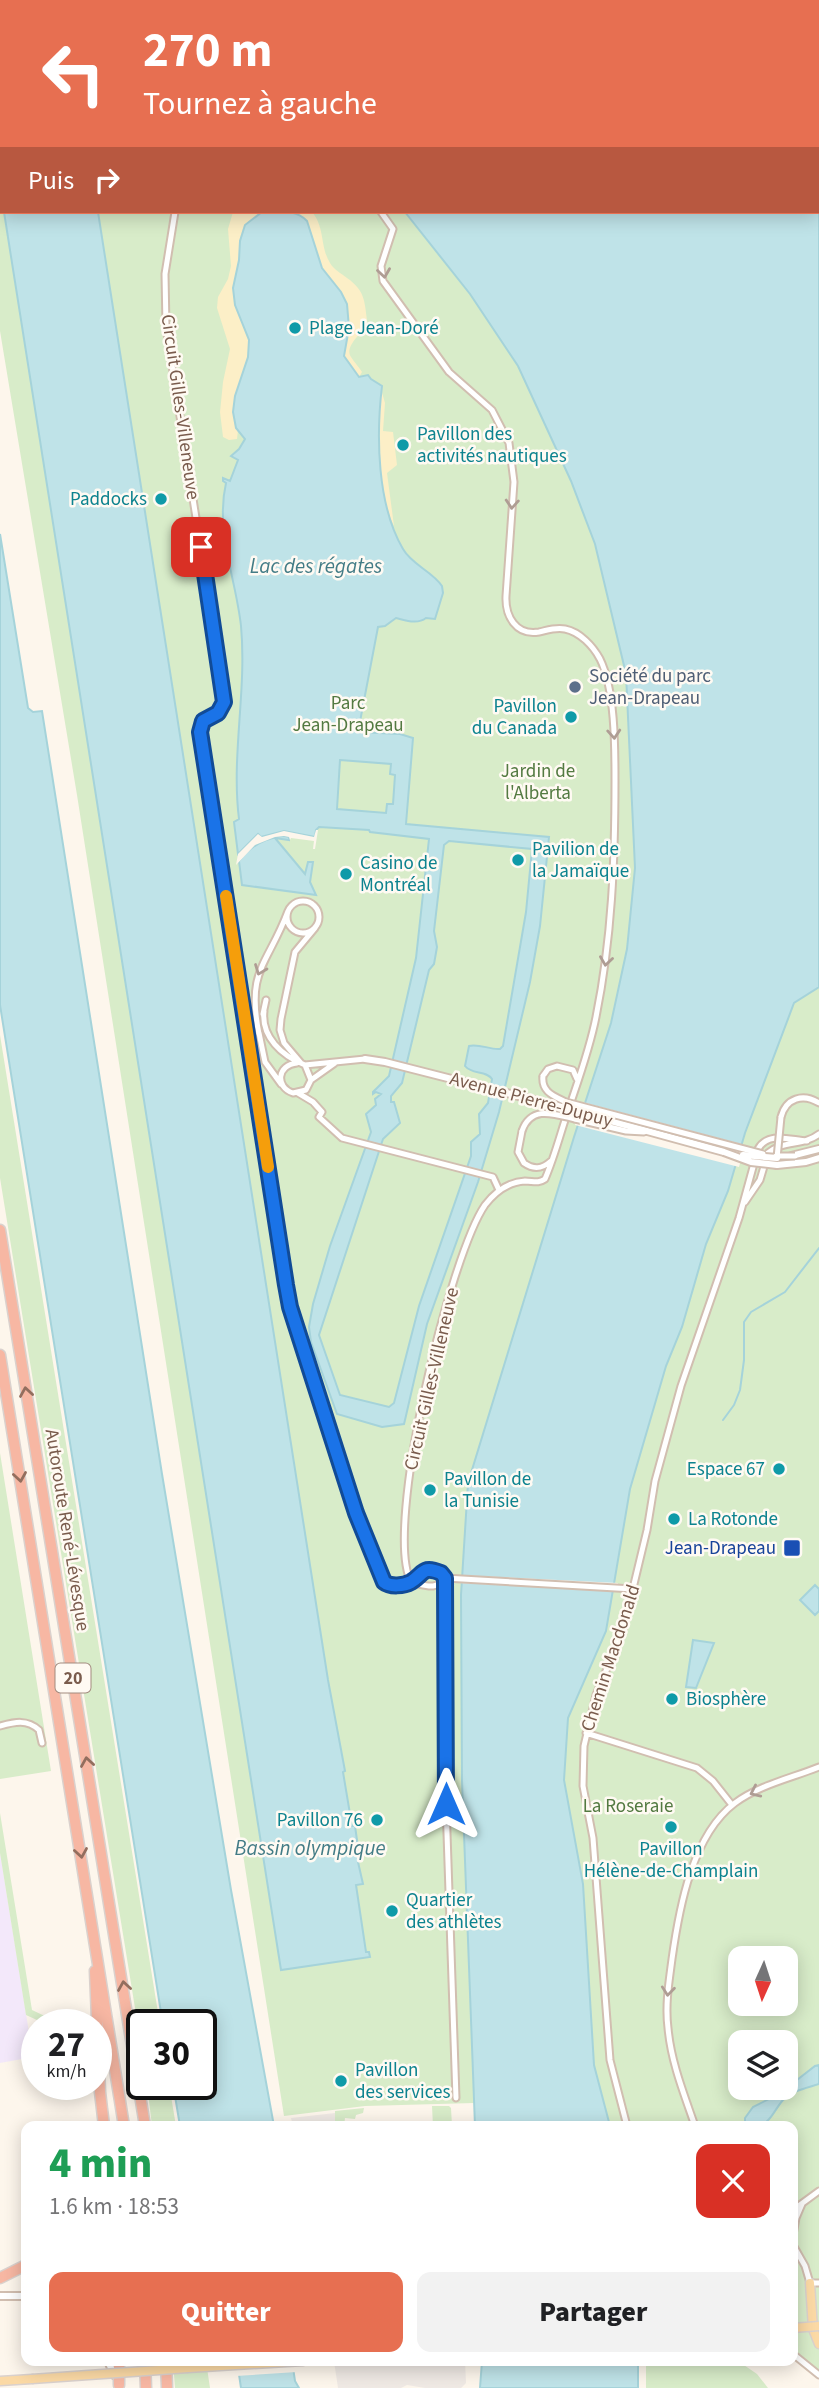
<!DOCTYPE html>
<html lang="fr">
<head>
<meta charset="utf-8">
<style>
  :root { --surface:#fff; --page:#f2f2f2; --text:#202124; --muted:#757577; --accent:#e76f51 }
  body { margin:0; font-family:"Source Sans 3",sans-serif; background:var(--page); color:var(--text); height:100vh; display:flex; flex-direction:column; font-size:26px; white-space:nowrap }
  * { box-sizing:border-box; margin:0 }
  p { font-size:23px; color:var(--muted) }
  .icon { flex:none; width:38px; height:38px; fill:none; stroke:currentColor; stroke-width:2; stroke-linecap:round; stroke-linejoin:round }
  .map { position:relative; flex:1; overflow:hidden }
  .panel { position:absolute; left:21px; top:2121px; width:777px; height:245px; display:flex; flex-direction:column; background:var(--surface); border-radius:14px; box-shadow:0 4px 18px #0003 }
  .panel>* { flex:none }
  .top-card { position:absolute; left:0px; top:0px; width:819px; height:214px; box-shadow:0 4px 18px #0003; background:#e76f51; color:#fff; overflow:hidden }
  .needle { width:46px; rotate:183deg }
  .buttons { position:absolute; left:728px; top:1946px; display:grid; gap:14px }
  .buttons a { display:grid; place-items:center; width:70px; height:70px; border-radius:14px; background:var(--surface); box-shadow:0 4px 18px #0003; font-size:35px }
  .speed { position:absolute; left:21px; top:2009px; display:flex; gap:14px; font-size:35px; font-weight:700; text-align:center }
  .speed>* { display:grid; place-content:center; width:91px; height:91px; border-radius:50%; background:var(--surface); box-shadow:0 4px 18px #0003; line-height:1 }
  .speed small { font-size:18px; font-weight:400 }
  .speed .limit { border:4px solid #111; border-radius:10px; background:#fff; color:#111 }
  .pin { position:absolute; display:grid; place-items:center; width:60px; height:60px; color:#fff; margin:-30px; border-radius:14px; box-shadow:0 4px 10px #0006 }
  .me { position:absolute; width:77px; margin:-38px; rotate:0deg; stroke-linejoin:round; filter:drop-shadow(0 0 5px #0008) }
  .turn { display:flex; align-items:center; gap:24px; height:147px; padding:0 28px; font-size:32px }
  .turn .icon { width:91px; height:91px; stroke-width:2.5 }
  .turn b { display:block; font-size:49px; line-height:60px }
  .then { display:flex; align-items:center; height:66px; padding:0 28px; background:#0003; gap:14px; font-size:26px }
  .round { display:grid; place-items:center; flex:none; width:74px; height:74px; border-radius:14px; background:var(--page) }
  .summary { display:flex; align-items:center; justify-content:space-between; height:119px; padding:0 28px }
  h1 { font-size:42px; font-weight:800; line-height:52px; color:#1e9e55 }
  .cta { display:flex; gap:14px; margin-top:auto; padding:14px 28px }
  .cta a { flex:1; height:80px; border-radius:14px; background:var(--accent); color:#fff; font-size:28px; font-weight:800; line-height:80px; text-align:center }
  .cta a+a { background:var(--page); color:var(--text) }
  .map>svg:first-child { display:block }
  .industrial { fill:#efe9e4 }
  .education { fill:#f3e8fa }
  .green { fill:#d8ecc9; fill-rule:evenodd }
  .sand { fill:#fcefc7 }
  .water { fill:#bfe3e8; stroke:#a5d3da; stroke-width:2; fill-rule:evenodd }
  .pier { fill:#fdf6ec }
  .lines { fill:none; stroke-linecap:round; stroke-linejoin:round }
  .stream { stroke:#a5d3da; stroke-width:2 }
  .minor-casing { stroke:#d1beb0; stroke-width:9 }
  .tertiary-casing { stroke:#d1beb0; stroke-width:10 }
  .primary-casing { stroke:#dad1cd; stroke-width:11 }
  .motorway-casing { stroke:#dad1cd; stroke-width:13 }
  .minor { stroke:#fff; stroke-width:5 }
  .tertiary { stroke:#fff; stroke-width:6 }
  .primary { stroke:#fbd9a5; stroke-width:8 }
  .motorway { stroke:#f7b7a3; stroke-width:10 }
  .minor-bridge-casing { stroke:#d1beb0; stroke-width:9; stroke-linecap:butt }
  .tertiary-bridge-casing { stroke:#d1beb0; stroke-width:10; stroke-linecap:butt }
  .primary-bridge-casing { stroke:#dad1cd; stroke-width:11; stroke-linecap:butt }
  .minor-bridge { stroke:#fff; stroke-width:5 }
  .tertiary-bridge { stroke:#fff; stroke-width:6 }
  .primary-bridge { stroke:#fbd9a5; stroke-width:8 }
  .oneway { stroke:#af9d94 }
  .oneway2 { stroke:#936e5e }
  .route-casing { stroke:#114b97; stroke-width:18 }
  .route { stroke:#1a73e8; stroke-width:12 }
  .slow { stroke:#f59e0b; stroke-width:12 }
  .culture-dot { fill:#0f9aa8; stroke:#fffaf3; stroke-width:2.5 }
  .service-dot { fill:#5c6f8a; stroke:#fffaf3; stroke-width:2.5 }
  .transit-dot { fill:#1a4fb4; stroke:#fffaf3; stroke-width:2.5 }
  .labels { text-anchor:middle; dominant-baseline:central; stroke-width:5; stroke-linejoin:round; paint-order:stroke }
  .shield { fill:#fffaf3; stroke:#a28b7f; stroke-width:2 }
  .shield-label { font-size:18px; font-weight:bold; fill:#7a5c4d }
  .culture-label { font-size:19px; fill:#0d838f; stroke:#fffaf3; text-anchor:start }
  .street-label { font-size:19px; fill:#7a5c4d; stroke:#fffaf3 }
  .service-label { font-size:19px; fill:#4e5e75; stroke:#fffaf3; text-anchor:start }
  .park-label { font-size:19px; fill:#537a41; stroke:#fffaf3 }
  .transit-label { font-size:19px; fill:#164399; stroke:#fffaf3; text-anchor:end }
  .water-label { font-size:21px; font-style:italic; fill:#437c86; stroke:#fffaf3 }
</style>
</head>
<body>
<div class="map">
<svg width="819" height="2388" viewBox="0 0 819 2388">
  <rect width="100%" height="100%" fill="#fdf6ec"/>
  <!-- industrial -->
  <path class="industrial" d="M335,2113V2126H293L291,2118Z
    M334,2361H465L466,2383L461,2388H425L407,2385L401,2388H338Z"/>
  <!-- education -->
  <path class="education" d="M0,1853L33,2057L0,2063Z"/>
  <!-- green -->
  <path class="green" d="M0,0H147L150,2H2V212H405L470,294L518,366L571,481L595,544L626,674L635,868L627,949L611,1023L574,1137L468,1484L461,1595L474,2103L365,2106L284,2116L77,795L0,331Z
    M819,987V2370L793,2350V2126H610L594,2065L583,1884L564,1780L568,1718L606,1631L630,1489L666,1366L682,1327L706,1244L728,1191L745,1133L794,1003ZM740,1958H786V2004H740ZM740,2042H786V2088H740Z
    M0,1035L160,2025H142V2051L0,1178Z
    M0,1453L51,1771L0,1779Z
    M0,1813L32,2010L64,2025H48L26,2015L0,1853Z
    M147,2084H169L176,2126H152Z
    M432,2106H449L451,2108L452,2126H433Z
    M364,2108L363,2113L356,2115L355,2119L345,2118L344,2126H335V2111Z
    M173,2361H206L210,2388H175Z
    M638,2361H738L757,2374L768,2388H646V2365H638Z"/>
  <!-- sand -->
  <path class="sand" d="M233,212H312C325,227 320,247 330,263C334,270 341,273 347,278C367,292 364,303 368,326C361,333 344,347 351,357C354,362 359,367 362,372L359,377L238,430L237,439L229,440L223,437L220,412L223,382L230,349L217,308L218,297L228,279L231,266L228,229Z
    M381,389L385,403L383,431L393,432L397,465L387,473L394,526C376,491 377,428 381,389Z"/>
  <!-- water -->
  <path class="water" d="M147,0H819V987L794,1003L745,1133L728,1191L706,1244L682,1327L666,1366L630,1489L606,1631L568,1718L564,1780L583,1884L594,2065L610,2126H475L462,1781L461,1595L468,1483L574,1137L611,1023L627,949L635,868L626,674L595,544L571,481L518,366L470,294L405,212H817V2H150Z
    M4,212H98L328,1680L345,1771L343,1772L352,1826H355L360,1861L358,1862L363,1884L356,1885L366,1952H369L370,1957L281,1970Z
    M262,212C278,212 295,208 307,221L322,268L341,292L347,304L349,328L344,356L359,377L368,375L371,379L382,386C376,436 377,505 403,549C412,565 432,571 442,586L443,593L435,619L426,618C417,625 405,620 396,618L385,626L378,627L358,732L400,734L413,738L406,824L549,837L540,926L530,982L499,1112L478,1182L427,1324L405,1420L404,1424L382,1427L337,1414L311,1342L309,1327L313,1304L330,1246L371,1132L366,1114L376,1105L375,1099L381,1094L376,1092L373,1094V1092L389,1076L416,958L429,839L370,832L369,830L319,827L316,830L315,837L284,831L261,837L258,834L238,854L234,822L239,819C231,755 247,691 241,626C236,579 215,531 226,483L223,481V478L230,481L238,460L231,456L239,449L245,439L236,428L233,412L235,396L248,357L249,340L235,305L233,288L239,260L240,241L245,225ZM340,760L391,764L390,774L395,775L393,804H387L386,813L337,809ZM449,841L532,849L526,912L503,1046L500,1049C490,1050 478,1043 469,1046L465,1066C472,1075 486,1070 492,1079L488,1103L479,1114L480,1134L471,1142V1156L419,1306L394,1403L389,1407L340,1395L319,1335L383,1139L400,1123L394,1102H391V1096L402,1083L429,970L434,964L437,947L434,931L444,845Z
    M0,534L28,708L33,712L42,711L162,1474L231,1890L274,2126H180L173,2084H201V2025H163L0,1005Z
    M284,836L289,837V840L275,838L305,874L308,862H313L310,882L316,895L242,885L239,861C250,846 265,838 284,836Z
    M815,1585L819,1589V1611L815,1615L800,1600Z
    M693,1640L714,1643L696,1688L686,1687Z
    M819,2065V2084C807,2088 793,2090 783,2100C770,2115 770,2130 745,2125V2118L753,2107L779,2094L815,2066Z
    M237,2361H292L295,2381L299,2388H241Z
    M482,2361H638V2388H480Z"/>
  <!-- pier -->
  <path class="pier" d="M316,830H318L315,849H313L314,841L291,838L290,840L289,837L284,836L275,837L255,845L236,865L238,854L258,834L262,837L284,831L314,837Z
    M582,1102L745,1145L739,1167L575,1125Z
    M459,1575L618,1583L616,1591L459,1583Z
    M234,2361H295L297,2372L236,2376Z"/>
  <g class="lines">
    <!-- stream -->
    <path class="stream" d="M723,1420L734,1405L740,1390L744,1360V1322L751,1312L785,1292L819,1248"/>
    <!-- minor casing -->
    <g class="minor-casing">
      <path id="minor" d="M175,212L165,274L166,327L224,696L221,710L203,721L200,732L286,1285C294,1325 308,1364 321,1404C339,1464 358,1525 384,1582C394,1589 402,1581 413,1583C425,1585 436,1591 445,1578
        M381,212L393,229L381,266L383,281L449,372L492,410L509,443L514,482L506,596C505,616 516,636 539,632C548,630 556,627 565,629C580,632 593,646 600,659C615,689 615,746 615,780C615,860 612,938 596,1017C590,1048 579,1078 569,1108C561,1131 555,1156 545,1179C538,1184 533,1181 525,1181C508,1182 495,1192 485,1205C450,1256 383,1528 411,1582
        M287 917a16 16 0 1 1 32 0a16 16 0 1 1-32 0Z
        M264,1011C261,1037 282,1056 305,1065L311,1080L306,1090L293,1093C275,1087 277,1065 297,1063
        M263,1014L266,1000
        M259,1033L265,1062L281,1084
        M259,1034C246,969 268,965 288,911
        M301,1063L284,1043L280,1030L281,1019L295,952L315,928
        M305,1065L365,1059
        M543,1076L548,1069L557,1066L573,1070L577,1079
        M311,1080L335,1063
        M298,1093L313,1102L322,1112L319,1117L342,1138L489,1176L493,1177L499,1190
        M781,1117C786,1098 803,1093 819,1103
        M575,1119L626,1131L644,1132
        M522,1131L518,1152L524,1163C534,1170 542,1169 551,1161
        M745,1202L760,1180L768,1153C783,1140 804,1146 819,1134
        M445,1578L446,1804L456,2098
        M445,1578L633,1589
        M411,1582C420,1572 428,1567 441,1573L445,1578
        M0,1726C15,1722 27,1719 39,1730L42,1743
        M586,1733L697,1768L713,1781L732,1805
        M627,2126L610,2060L593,1838L583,1786L584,1746L596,1695L623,1630L647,1530L655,1481L681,1386L739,1218L758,1149C768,1131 790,1140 807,1141
        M695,2126C684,2094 671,2062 668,2028C665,2005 669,1982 672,1959C679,1909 692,1835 735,1803C759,1785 792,1778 819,1767
        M793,2210L819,2191
        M793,2235L796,2218L802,2204
        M793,2245L805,2266L810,2283H819
        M793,2354L819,2375"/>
    </g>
    <!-- tertiary casing -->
    <g class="tertiary-casing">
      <path id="tertiary" d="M365,1059L385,1062L554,1105
        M578,1112L724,1152
        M791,1156L819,1149
        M777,1165L806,1162L819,1158
        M0,2296H26
        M108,2361L114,2375"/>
    </g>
    <!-- primary casing -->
    <g class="primary-casing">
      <path id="primary" d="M810,2283L813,2329L819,2344
        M188,2368L303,2361
        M0,2381L32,2379"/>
    </g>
    <!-- motorway casing -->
    <g class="motorway-casing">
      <path id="motorway" d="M0,1230L145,2126
        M0,1355L124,2126
        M95,1971L100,2092L104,2126
        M0,2278L26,2265
        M119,2361V2385
        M145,2361L146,2388
        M166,2361L167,2388"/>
    </g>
    <!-- minor -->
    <use href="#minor" class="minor"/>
    <!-- tertiary -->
    <use href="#tertiary" class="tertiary"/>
    <!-- primary -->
    <use href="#primary" class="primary"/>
    <!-- motorway -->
    <use href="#motorway" class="motorway"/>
    <!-- minor-bridge casing -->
    <g class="minor-bridge-casing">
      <path id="minor-bridge" d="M543,1076C541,1092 554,1096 566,1102L763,1154
        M522,1131C531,1105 554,1114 575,1119
        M776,1156H795
        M777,1158L781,1117"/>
    </g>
    <!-- tertiary-bridge casing -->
    <g class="tertiary-bridge-casing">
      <path id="tertiary-bridge" d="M554,1105L578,1112
        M724,1152L751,1162L777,1165
        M743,1155L777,1158"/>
    </g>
    <!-- primary-bridge casing -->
    <g class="primary-bridge-casing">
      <path id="primary-bridge" d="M793,2328L819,2326
        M32,2379L188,2368"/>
    </g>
    <!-- minor-bridge -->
    <use href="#minor-bridge" class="minor-bridge"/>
    <!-- tertiary-bridge -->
    <use href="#tertiary-bridge" class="tertiary-bridge"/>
    <!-- primary-bridge -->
    <use href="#primary-bridge" class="primary-bridge"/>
  </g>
  <!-- one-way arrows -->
  <defs><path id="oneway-chevron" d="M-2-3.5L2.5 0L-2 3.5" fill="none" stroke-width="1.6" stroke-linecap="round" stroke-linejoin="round" transform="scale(1.75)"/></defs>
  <g class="oneway">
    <use href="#oneway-chevron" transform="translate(384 273) rotate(82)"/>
    <use href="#oneway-chevron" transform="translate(512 504) rotate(94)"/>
    <use href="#oneway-chevron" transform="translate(614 734) rotate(86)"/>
    <use href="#oneway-chevron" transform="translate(606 961) rotate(98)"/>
    <use href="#oneway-chevron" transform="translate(260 970) rotate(111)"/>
    <use href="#oneway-chevron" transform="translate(755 1792) rotate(155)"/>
    <use href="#oneway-chevron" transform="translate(668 1991) rotate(96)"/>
  </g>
  <g class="oneway2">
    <use href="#oneway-chevron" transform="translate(26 1392) rotate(-99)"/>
    <use href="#oneway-chevron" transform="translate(20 1477) rotate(81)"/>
    <use href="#oneway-chevron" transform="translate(87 1762) rotate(-99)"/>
    <use href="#oneway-chevron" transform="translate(81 1853) rotate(81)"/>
    <use href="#oneway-chevron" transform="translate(124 1986) rotate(-99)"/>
  </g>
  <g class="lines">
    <!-- route casing -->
    <g class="route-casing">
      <path id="route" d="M201,547L224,702L218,713L203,721L200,732L286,1285L290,1307L356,1513L384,1582C390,1587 404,1586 411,1582C424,1574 422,1565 441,1573L445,1578L446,1804"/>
    </g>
    <!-- route -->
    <use href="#route" class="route"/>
    <!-- slow -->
    <path class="slow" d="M226,896L268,1167"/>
  </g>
  <!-- markers -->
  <g class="culture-dot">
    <circle cx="295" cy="328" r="7"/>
    <circle cx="403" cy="445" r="7"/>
    <circle cx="161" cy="499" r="7"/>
    <circle cx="571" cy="717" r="7"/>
    <circle cx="518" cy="860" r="7"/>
    <circle cx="346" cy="874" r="7"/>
    <circle cx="779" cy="1469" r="7"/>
    <circle cx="430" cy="1490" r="7"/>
    <circle cx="674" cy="1519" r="7"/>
    <circle cx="672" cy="1699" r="7"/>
    <circle cx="377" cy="1820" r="7"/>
    <circle cx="671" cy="1827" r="7"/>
    <circle cx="392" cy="1911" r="7"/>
    <circle cx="341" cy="2081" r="7"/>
  </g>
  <circle class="service-dot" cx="575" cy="687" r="7"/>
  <rect class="transit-dot" x="783" y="1539" width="18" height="18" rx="3.5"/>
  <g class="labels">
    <!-- shield labels -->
    <rect class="shield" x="55.5" y="1663.5" width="35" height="29" rx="5"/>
    <g class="shield-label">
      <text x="73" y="1678">20</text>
    </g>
    <!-- culture labels -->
    <g class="culture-label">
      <text x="309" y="328">Plage Jean-Doré</text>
      <text x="417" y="434">Pavillon des<tspan x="417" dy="22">activités nautiques</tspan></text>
      <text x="147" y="499" text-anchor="end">Paddocks</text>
      <text x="557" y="706" text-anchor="end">Pavillon<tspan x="557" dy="22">du Canada</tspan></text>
      <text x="532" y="849">Pavilion de<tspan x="532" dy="22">la Jamaïque</tspan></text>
      <text x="360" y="863">Casino de<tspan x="360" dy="22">Montréal</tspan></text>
      <text x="765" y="1469" text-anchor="end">Espace 67</text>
      <text x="444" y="1479">Pavillon de<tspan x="444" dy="22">la Tunisie</tspan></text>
      <text x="688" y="1519">La Rotonde</text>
      <text x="686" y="1699">Biosphère</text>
      <text x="363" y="1820" text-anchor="end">Pavillon 76</text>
      <text x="671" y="1849" text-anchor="middle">Pavillon<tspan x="671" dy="22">Hélène-de-Champlain</tspan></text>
      <text x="406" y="1900">Quartier<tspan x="406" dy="22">des athlètes</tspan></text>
      <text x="355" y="2070">Pavillon<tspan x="355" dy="22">des services</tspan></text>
    </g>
    <!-- street labels -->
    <g class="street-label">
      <text transform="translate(180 407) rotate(82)">Circuit Gilles-Villeneuve</text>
      <text transform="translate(531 1100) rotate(15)">Avenue Pierre-Dupuy</text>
      <text transform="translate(432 1379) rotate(-77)">Circuit Gilles-Villeneuve</text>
      <text transform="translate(67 1530) rotate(81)">Autoroute René-Lévesque</text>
      <text transform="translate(611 1658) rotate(-72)">Chemin Macdonald</text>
    </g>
    <!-- service labels -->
    <g class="service-label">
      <text x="589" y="676">Société du parc<tspan x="589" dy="22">Jean-Drapeau</tspan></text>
    </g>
    <!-- park labels -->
    <g class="park-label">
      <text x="348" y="703">Parc<tspan x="348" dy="22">Jean-Drapeau</tspan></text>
      <text x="538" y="771">Jardin de<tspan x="538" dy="22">l'Alberta</tspan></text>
      <text x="628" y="1806">La Roseraie</text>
    </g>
    <!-- transit labels -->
    <g class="transit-label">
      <text x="776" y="1548">Jean-Drapeau</text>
    </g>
    <!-- water labels -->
    <g class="water-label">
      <text x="316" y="566">Lac des régates</text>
      <text x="310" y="1848">Bassin olympique</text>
    </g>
  </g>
</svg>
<div class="buttons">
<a><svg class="needle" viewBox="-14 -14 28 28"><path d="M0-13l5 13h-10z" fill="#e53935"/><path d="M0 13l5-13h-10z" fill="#757577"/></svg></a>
<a><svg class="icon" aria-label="layers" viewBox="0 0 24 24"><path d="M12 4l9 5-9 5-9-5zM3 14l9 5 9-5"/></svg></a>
</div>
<div class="speed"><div>27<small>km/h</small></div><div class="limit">30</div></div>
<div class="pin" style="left:201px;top:547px;background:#d93025"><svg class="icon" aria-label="arrive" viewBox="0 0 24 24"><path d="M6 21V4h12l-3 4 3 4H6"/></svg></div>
<svg class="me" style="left:446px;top:1804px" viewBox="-20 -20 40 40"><path d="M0-17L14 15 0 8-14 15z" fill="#1a73e8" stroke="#fff" stroke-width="4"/></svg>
<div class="top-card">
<div class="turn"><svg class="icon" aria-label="left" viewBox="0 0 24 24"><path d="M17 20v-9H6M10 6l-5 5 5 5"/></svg><div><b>270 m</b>Tournez à gauche</div></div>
<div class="then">Puis<svg class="icon" aria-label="right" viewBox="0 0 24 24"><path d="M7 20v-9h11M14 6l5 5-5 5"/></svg></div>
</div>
<section class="panel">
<div class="summary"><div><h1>4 min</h1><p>1.6 km · 18:53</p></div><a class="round" style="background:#d93025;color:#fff"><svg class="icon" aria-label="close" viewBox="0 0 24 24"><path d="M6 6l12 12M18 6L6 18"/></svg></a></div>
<div class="cta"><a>Quitter</a><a>Partager</a></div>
</section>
</div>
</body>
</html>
